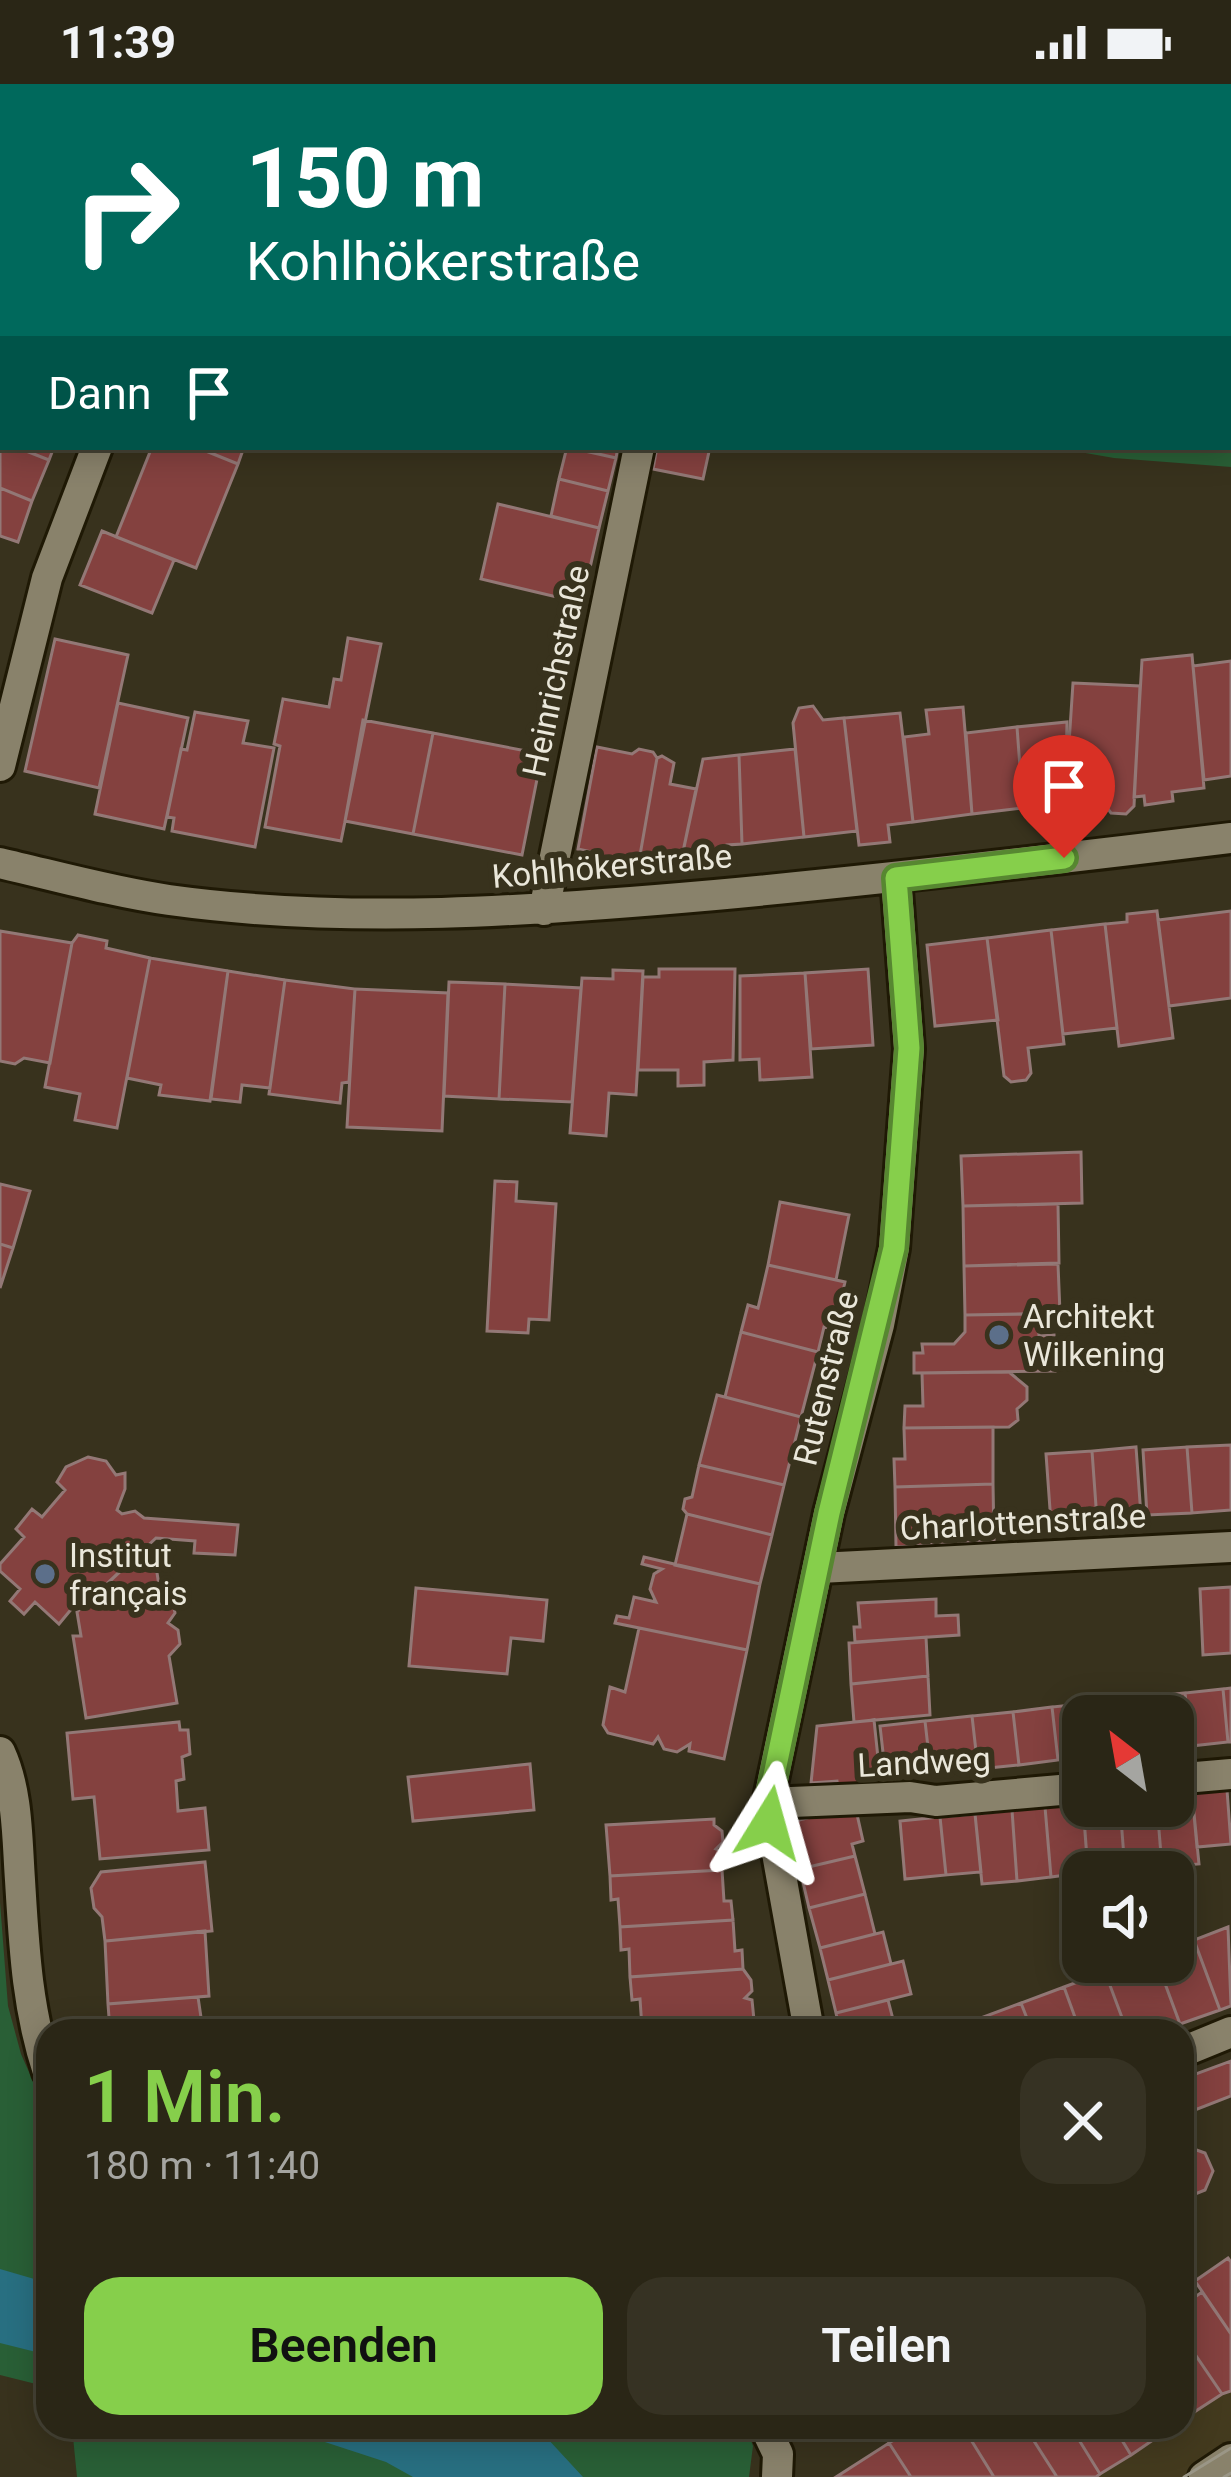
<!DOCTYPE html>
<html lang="de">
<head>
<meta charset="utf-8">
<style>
  :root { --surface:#2a2616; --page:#363223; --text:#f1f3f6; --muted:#a5a5a1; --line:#464335; --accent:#86cf4b }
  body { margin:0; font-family:Roboto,sans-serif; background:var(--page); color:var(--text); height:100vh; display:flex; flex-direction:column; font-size:45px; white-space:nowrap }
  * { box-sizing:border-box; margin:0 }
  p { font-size:39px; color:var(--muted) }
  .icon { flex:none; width:66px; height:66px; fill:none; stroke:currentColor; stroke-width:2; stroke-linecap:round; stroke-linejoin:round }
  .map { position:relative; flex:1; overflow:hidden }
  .details { position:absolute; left:36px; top:1935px; width:1158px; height:420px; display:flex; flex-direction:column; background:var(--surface); border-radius:36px; box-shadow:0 6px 30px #0003,0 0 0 3px var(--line) }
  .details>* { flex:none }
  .hud { position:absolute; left:0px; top:0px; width:1233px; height:366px; box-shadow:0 6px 30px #0003,0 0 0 3px var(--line); background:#00695c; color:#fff; overflow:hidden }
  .needle { width:78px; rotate:329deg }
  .tools { position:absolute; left:1062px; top:1611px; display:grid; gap:24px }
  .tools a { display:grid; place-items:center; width:132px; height:132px; border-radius:24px; background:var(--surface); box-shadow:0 6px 30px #0003,0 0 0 3px var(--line); font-size:60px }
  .pin { position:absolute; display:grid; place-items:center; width:102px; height:102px; color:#fff; margin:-123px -51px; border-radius:50% 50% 50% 0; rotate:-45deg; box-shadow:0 0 12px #0007 }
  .pin .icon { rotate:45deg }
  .me { position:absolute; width:132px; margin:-66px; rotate:8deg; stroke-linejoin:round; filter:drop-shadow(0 0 9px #0008) }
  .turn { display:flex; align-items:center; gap:42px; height:252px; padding:0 48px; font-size:54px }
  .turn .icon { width:156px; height:156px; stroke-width:2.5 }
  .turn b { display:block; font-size:84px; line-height:102px }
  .then { display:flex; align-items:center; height:114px; padding:0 48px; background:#0003; gap:24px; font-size:45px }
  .round { display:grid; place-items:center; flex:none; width:126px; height:126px; border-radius:36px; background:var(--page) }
  .headline { display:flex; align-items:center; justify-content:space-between; height:204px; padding:0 48px }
  h1 { font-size:72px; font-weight:600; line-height:90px; color:var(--accent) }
  .primary-button { display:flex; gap:24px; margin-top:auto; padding:24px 48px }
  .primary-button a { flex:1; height:138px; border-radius:36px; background:var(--accent); color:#111; font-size:48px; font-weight:600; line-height:138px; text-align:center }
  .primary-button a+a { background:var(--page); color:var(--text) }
  .status { display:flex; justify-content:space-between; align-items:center; height:84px; padding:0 60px; background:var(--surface); direction:ltr }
  .status svg { height:33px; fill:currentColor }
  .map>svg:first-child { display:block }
  .built { fill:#433a1e }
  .green { fill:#295f36 }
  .water { fill:#286f81 }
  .building { fill:#84413f; stroke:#937876; stroke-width:3 }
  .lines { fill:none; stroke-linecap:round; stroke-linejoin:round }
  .lane-casing { stroke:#1f1905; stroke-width:22 }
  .street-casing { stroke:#1f1905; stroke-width:36 }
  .secondary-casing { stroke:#1f1905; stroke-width:36 }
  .lane { stroke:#89826b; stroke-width:16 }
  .street { stroke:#89826b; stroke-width:30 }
  .secondary { stroke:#89826b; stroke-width:30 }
  .tram { stroke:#9a9686; stroke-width:3 }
  .route-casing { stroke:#578731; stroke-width:30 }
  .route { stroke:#86cf4b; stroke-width:21 }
  .service-dot { fill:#5c6f8a; stroke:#38321d; stroke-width:4.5 }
  .labels { text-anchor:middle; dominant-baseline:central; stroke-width:12; stroke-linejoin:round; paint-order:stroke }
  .street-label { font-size:33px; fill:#eae7da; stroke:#38321d }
  .poi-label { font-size:33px; fill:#eae7da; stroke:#38321d; text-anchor:start }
</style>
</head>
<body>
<div class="status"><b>11:39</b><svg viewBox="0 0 49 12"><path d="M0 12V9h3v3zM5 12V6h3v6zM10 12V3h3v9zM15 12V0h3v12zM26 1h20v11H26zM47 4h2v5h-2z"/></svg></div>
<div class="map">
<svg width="1231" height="2393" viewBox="0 0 1231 2393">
  <rect width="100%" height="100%" fill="#38321d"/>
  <!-- built -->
  <path class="built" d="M1231,2216V2393H963L1044,2343H1182V2250Z"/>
  <!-- green -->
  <path class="green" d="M1231,135V383L1114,374L1051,363H1230Z
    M0,1818L8,1922L21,1970L48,2031V2303L0,2291Z
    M72,2343H746L753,2362L749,2393H77Z"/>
  <!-- water -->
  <path class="water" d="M0,2185L48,2199V2271L0,2259Z
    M279,2343H524L546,2353L583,2393H413L386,2378Z"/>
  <!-- building -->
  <path class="building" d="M104,0H193L198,2L103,3Z
    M289,0H513L288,3Z
    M0,357L3,363H16L49,376L32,417L0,404Z
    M16,363H54L49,376Z
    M152,363H196L238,380L196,484L116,453Z
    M196,363H244L238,380Z
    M567,363H618L616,374Z
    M567,363L616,374L608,407L559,395Z
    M657,363H710L703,395L653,385Z
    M559,395L608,407L599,444L551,432Z
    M0,404L32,417L18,458L0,452Z
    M498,420L599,444L582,519L481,495Z
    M102,447L174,476L152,529L80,501Z
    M348,554L381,560L341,757L265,743L280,662L274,660L283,615L329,623L334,595L341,596Z
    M55,555L128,571L99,704L25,687Z
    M1192,571L1204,704L1172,708L1173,717L1145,721L1144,712L1134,713L1142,576Z
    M1231,577V692L1204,696L1193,582Z
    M1073,599L1140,602L1134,722L1126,730L1111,729L1105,721H1083V724L1065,720Z
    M118,619L188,634L164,745L95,730Z
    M813,622L823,636L844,634L857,747L804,753L793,639L799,624Z
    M963,623L972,730L913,738L904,653L929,650L926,626Z
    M195,628L248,637L243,659L274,664L255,763L172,747L174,734L167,733L181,665L187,666Z
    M900,629L913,738L888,741L890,758L859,761L844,634Z
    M363,636L433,649L413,750L345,737Z
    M1067,638L1065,720L1023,724L1017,643Z
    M1017,643L1023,724L972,730L966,649Z
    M433,649L542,670L522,771L413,750Z
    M597,663L632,670L639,665L653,668L657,674L639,777L617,773L615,783L598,780L600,770L578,765Z
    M795,665L804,753L742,760L739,671Z
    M739,671L742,760L727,761V778L680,782L703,675Z
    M662,672L674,679L670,700L696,705L680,782L639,777L657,674Z
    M1157,827L1173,954L1119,962L1105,840L1127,838V830Z
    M1231,827V914L1169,922L1158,836Z
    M1105,840L1117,944L1063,950L1051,846Z
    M1051,846L1064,960L1028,964L1031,989L1026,996L1011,998L1004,992L987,854Z
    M0,847L72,859L50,979L24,974L15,980L0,977Z
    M78,851L107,857L106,864L150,874L117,1044L75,1036L80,1010L45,1003L72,859Z
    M987,854L998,936L935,942L927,861Z
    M150,874L228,887L210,1017L159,1011L161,1001L127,994Z
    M659,885H735L733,976L704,978V1001L678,1002V986H638L643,893H659Z
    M868,885L873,961L811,965L805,889Z
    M613,886L643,887L636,1011L609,1009L606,1052L570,1049L582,894L613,895Z
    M228,887L285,896L270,1004L242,1001L240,1018L211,1015Z
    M805,889L812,993L760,996L759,975L740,976V892Z
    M285,896L355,905L349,998L342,999L340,1019L269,1010Z
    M449,898L505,900L499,1015L444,1012Z
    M505,900L581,904L572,1018L499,1015Z
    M355,905L448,909L442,1047L347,1043Z
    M1081,1068L1082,1119L963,1122L961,1072Z
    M495,1097L517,1098L516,1117L556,1120L549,1236L529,1235L528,1249L487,1247Z
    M0,1100L30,1107L13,1164L0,1160Z
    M780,1118L849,1131L836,1196L768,1181Z
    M1058,1120L1059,1179L964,1182L963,1122Z
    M0,1160L13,1164L0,1204Z
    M1058,1180L1060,1229L965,1231L964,1182Z
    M768,1181L845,1198L834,1245L824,1243L818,1268L741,1248L748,1221L758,1224Z
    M1038,1230L1039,1252L1054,1251L1055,1287L914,1289V1269H923L922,1260H954L965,1248V1231Z
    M741,1248L818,1268L801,1333L725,1313Z
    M1009,1288L1027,1303V1316L1017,1325L1018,1336L1009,1343L904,1344L905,1322H923L922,1289Z
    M717,1311L801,1333L784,1401L699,1381Z
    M993,1343V1400L895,1403L894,1375H905L904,1344Z
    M1231,1361V1426L1192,1429L1187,1363Z
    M1136,1363L1141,1432L1097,1436L1092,1367Z
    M1187,1363L1192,1429L1147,1431L1143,1366Z
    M1092,1367L1097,1436L1051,1439L1046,1370Z
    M88,1373L106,1377L116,1391L125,1389V1405L117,1426L122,1430L135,1427L144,1434L238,1441L235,1471L194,1469L195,1457L156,1454L89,1517L83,1511L59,1540L35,1518L24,1530L10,1517L20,1505L0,1487V1480L24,1453L16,1445L32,1425L42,1433L65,1406L57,1398L66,1383Z
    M699,1381L784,1401L772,1451L687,1430L683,1425L685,1415L692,1413Z
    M993,1400L994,1456L896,1463L895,1403Z
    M687,1430L772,1451L760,1500L675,1481Z
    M137,1471L139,1479L155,1476L160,1508L172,1515L175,1529L168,1539L178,1546L180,1560L169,1572L177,1619L86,1634L73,1552H81L77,1528Z
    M644,1473L760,1500L747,1566L615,1539L617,1532L629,1534L634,1513L656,1518L650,1505L654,1490L662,1485L642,1480Z
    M1231,1503V1569L1203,1571L1200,1505Z
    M416,1504L547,1516L543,1557L511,1554L507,1590L409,1582Z
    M936,1515V1532L958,1531L959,1551L855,1558L854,1543H860L858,1519Z
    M639,1544L747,1566L724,1675L689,1667L690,1660L677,1668L664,1665L658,1653L653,1660L608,1649L603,1641L610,1603L625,1608Z
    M926,1553L928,1592L851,1600L849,1559Z
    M928,1592L930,1631L854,1638L851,1600Z
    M1231,1604V1658H1228L1223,1605Z
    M1223,1605L1228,1658L1191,1662L1185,1609Z
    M1185,1609L1191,1662L1173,1664V1632H1147L1145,1613Z
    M1145,1613L1147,1632H1103L1101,1618Z
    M1101,1618L1103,1632H1083V1674L1058,1676L1052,1623Z
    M1052,1623L1058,1676L1019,1681L1013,1628Z
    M1013,1628L1019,1681L978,1685L972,1632Z
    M972,1632L978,1685L931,1690L925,1637Z
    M874,1636L880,1693L859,1695L860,1704L838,1705L837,1697L811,1699L817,1642Z
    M925,1637L931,1690L886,1695L880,1642Z
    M179,1638L180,1646H188L190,1670L182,1673L184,1695L176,1697L178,1727L205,1724L209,1766L100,1775L94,1713L73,1715L67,1649Z
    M530,1680L534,1726L413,1737L408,1693Z
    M1227,1706L1231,1760L1197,1763L1192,1709Z
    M1192,1709L1199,1780L1162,1783L1157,1722H1173V1711Z
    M1083,1720L1088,1788L1051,1793L1045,1723Z
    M1083,1722H1120L1125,1786L1088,1788Z
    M1120,1722H1157L1162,1783L1125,1786Z
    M1045,1723L1051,1793L1017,1797L1012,1726Z
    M841,1725L856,1726L863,1757L852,1760L855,1772L800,1785L788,1739Z
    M1012,1726L1017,1797L982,1800L975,1730Z
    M975,1730L981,1788L946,1791L940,1733Z
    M940,1733L946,1791L905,1795L900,1737Z
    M714,1735V1741L722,1747L723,1758L716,1765L721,1767L722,1786L610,1792L606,1741Z
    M855,1772L865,1810L809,1824L800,1785Z
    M205,1778L212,1847L105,1857L102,1833L94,1824L91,1804L101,1788Z
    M722,1786L724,1817H731L733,1836L620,1843L618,1815L611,1816L610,1792Z
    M865,1810L875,1850L820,1864L809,1824Z
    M733,1836L735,1867L742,1866L743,1885L630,1893L629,1865L621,1866L620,1843Z
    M1228,1843L1231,1922L1220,1926L1194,1856Z
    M205,1847L209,1912L108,1920L105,1857Z
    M883,1848L891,1880L828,1896L820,1864Z
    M1194,1856L1220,1926L1180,1940L1157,1878H1173V1863Z
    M903,1877L911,1910L836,1929L828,1896Z
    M1133,1878H1157L1180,1940L1162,1947H1127L1105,1888Z
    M743,1885L751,1896L752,1907L745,1914L752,1916L754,1936L642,1944L640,1915L632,1916L630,1893Z
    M1105,1888L1127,1947H1080L1064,1903Z
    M1064,1903L1080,1947H1032L1021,1919Z
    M198,1913L203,1947H110L108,1920Z
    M888,1916L896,1947H840L836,1929Z
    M1021,1919L1032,1947H952L951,1945Z
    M1231,1977V2012L1182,2031V1995Z
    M1188,2063L1205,2069L1213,2087L1205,2106L1188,2113L1182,2111V2065Z
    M1228,2174L1231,2178V2250L1195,2197Z
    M1202,2208L1231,2250V2307L1222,2310L1182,2251V2222Z
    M1182,2251L1222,2310L1182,2336Z
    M915,2343H963L994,2393H911L889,2359Z
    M963,2343H1025L1057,2393H994Z
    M1025,2343H1071L1100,2390L1096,2393H1057Z
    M1071,2343H1114L1131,2371L1100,2390Z
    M1114,2343H1172L1131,2371Z
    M889,2359L911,2393H836Z"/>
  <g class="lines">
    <!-- lane casing -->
    <g class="lane-casing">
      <path id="lane" d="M1205,0L1206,3"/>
    </g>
    <!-- street casing -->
    <g class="street-casing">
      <path id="street" d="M242,3L244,0
        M712,3V0
        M0,682L47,494L97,363
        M0,779C56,792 113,808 169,816C350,841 534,827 715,811C887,795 1059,775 1231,754
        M544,826L639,363
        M819,1484L1231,1463
        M0,1668C18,1707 17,1754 20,1796C24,1862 27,1925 48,1988
        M1173,1695L1231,1690
        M768,1719L910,1713L936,1717L1083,1704
        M809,1947L768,1719L829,1429L879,1241L894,1164L909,965L896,794
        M1182,1968L1231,1948
        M765,2343L778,2370L777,2393"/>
    </g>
    <!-- secondary casing -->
    <g class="secondary-casing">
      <path id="secondary" d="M1204,2393L1231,2375"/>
    </g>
    <!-- lane -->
    <use href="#lane" class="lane"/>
    <!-- street -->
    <use href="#street" class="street"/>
    <!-- secondary -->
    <use href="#secondary" class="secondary"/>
    <!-- tram -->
    <path class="tram" d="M1184,2393L1231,2364
      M1224,2393L1231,2389"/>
  </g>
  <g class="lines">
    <!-- route casing -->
    <g class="route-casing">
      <path id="route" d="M769,1739L768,1720L829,1429L894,1164L909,964L896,794L1064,774"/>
    </g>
    <!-- route -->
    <use href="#route" class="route"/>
  </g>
  <!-- markers -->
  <g class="service-dot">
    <circle cx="999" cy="1251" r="12"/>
    <circle cx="45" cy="1490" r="12"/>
  </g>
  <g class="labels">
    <!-- street labels -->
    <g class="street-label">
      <text transform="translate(556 587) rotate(-78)">Heinrichstraße</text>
      <text transform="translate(612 782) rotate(-5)">Kohlhökerstraße</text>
      <text transform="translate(826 1294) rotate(-76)">Rutenstraße</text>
      <text transform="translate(1023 1438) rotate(-3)">Charlottenstraße</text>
      <text transform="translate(924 1678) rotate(-3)">Landweg</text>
    </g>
    <!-- poi labels -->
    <g class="poi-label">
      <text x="1023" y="1232">Architekt<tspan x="1023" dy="38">Wilkening</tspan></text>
      <text x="69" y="1471">Institut<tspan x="69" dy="38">français</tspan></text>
    </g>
  </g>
</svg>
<div class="tools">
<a><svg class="needle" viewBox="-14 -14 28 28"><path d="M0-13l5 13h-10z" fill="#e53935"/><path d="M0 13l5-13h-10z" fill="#a5a5a1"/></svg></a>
<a><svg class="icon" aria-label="sound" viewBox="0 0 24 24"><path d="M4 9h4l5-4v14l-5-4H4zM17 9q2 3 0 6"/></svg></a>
</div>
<div class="pin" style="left:1064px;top:774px;background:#d93025"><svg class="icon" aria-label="arrive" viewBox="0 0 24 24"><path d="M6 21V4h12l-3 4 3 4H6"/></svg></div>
<svg class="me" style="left:769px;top:1739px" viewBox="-20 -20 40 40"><path d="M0-17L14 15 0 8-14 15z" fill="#86cf4b" stroke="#fff" stroke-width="4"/></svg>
<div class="hud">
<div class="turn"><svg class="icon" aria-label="right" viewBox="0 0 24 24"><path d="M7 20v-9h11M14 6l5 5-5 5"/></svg><div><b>150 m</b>Kohlhökerstraße</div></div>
<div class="then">Dann<svg class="icon" aria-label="arrive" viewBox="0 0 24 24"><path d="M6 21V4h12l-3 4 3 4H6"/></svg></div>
</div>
<section class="details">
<div class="headline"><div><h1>1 Min.</h1><p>180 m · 11:40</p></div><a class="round"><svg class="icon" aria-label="close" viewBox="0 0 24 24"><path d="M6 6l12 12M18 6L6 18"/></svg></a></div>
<div class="primary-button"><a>Beenden</a><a>Teilen</a></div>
</section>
</div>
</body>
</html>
